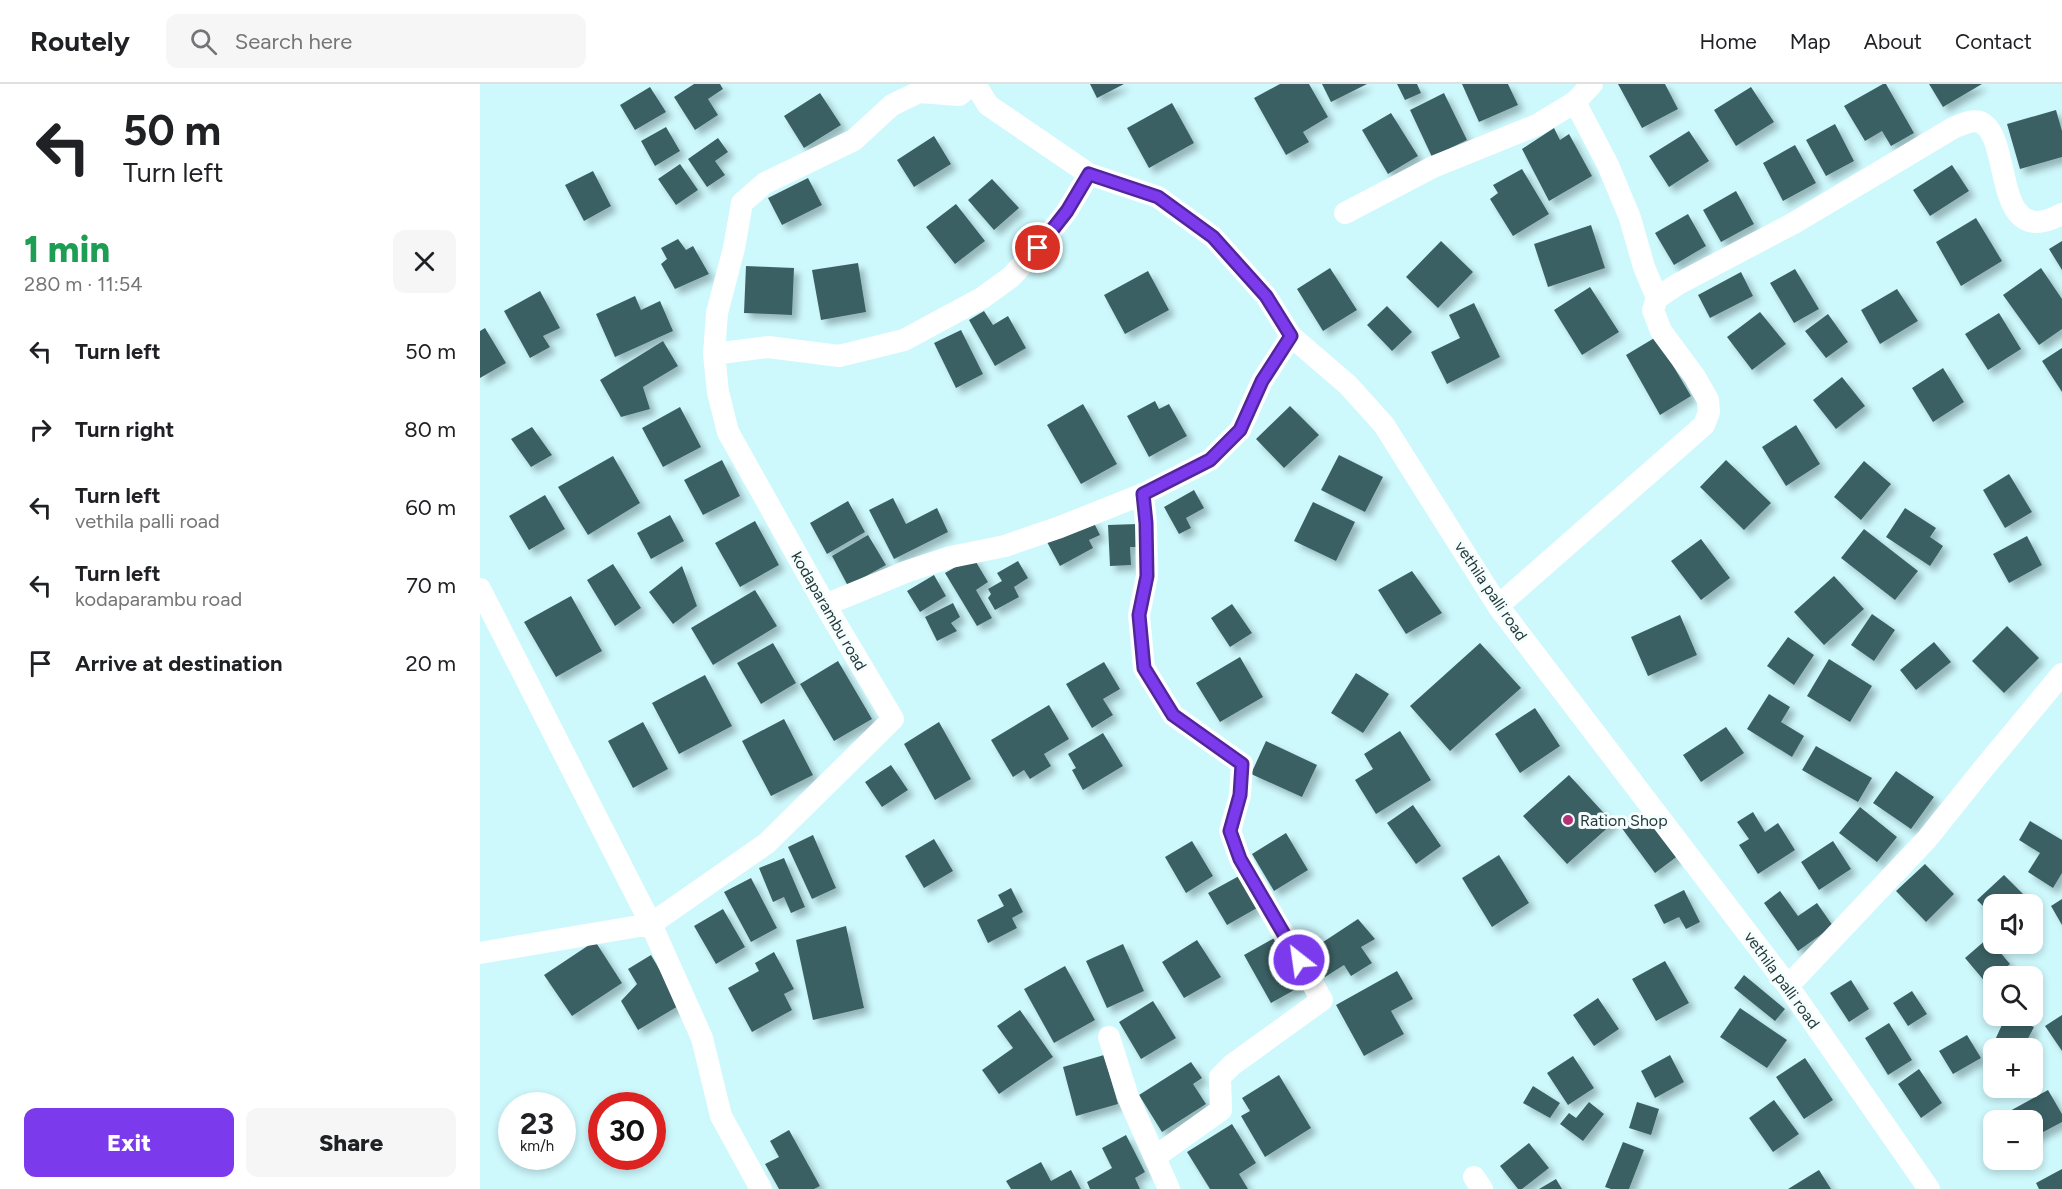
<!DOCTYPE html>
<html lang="en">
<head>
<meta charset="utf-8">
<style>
  :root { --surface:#fff; --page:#f6f6f6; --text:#202124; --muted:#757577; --line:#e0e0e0; --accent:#7c3aed }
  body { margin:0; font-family:Figtree,sans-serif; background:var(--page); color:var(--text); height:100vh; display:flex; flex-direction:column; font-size:22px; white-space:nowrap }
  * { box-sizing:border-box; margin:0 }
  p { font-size:20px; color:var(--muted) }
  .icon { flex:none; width:33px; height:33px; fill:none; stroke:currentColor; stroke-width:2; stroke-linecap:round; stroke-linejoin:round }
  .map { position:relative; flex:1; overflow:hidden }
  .details { display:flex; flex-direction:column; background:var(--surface); width:480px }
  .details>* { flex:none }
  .banner { background:#fff; color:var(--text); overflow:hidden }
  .tools { position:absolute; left:1503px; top:810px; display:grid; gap:12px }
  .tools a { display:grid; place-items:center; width:60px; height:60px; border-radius:12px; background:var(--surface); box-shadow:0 3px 9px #0003; font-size:30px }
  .speed { position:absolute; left:18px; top:1008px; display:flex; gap:12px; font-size:30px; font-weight:700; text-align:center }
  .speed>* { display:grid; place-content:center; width:78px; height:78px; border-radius:50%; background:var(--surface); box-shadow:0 3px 9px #0003; line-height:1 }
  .speed small { font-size:15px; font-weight:400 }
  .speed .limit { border:9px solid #d22; background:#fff; color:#111 }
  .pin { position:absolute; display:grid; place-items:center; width:51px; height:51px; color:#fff; margin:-26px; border:3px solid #fff; border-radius:50%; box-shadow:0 2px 6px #0007 }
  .me { position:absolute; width:66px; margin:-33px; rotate:330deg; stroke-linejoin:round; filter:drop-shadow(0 0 4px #0008) }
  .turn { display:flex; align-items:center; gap:21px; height:126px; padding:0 24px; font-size:27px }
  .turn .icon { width:78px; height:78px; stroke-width:2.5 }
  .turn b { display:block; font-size:42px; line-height:51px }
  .round { display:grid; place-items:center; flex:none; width:63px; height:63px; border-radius:12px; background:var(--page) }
  .head { display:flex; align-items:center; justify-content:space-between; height:102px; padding:0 24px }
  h1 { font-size:36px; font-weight:800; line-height:45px; color:#1e9e55 }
  .cta { display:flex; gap:12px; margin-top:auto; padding:12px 24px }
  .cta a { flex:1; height:69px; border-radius:12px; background:var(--accent); color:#fff; font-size:24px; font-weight:800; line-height:69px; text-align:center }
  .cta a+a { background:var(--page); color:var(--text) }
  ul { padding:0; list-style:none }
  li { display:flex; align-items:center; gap:18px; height:78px; padding:0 24px }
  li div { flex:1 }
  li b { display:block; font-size:22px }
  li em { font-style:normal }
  header { display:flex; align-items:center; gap:36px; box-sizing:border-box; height:84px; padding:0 30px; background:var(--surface); border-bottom:2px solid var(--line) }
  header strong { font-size:28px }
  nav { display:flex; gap:33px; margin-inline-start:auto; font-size:21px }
  .search { width:420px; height:54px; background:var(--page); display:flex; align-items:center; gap:15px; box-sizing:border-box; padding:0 21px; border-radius:12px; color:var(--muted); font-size:22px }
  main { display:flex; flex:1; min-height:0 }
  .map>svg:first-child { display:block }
  .building { fill:#3b6164; filter:url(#shadow) }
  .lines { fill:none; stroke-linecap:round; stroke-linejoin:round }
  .street { stroke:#fff; stroke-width:22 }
  .route-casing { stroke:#51269a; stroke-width:15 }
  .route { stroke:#7c3aed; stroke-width:10 }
  .poi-dot { fill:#b53074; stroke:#f5fefe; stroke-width:2 }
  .labels { text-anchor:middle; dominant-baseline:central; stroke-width:6; stroke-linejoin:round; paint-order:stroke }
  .street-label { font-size:16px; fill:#273839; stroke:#f5fefe }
  .poi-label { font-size:16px; fill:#273839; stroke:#f5fefe; text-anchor:start }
</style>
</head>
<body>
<header>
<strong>Routely</strong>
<div class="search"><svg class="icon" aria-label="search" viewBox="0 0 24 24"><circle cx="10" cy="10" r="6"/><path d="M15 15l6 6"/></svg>Search here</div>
<nav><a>Home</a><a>Map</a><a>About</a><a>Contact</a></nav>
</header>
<main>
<section class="details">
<div class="banner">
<div class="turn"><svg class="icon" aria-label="left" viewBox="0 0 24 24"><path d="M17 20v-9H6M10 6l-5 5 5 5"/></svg><div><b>50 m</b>Turn left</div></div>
</div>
<div class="head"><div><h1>1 min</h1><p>280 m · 11:54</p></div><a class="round"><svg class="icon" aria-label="close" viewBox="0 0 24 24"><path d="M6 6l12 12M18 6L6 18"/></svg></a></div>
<ul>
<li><svg class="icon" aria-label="left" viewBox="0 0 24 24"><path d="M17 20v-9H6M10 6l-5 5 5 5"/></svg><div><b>Turn left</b></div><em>50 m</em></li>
<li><svg class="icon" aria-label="right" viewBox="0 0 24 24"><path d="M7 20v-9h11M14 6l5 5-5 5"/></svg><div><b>Turn right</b></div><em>80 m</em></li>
<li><svg class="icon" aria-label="left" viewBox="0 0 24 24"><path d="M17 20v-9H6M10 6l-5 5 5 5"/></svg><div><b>Turn left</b><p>vethila palli road</p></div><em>60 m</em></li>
<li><svg class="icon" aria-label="left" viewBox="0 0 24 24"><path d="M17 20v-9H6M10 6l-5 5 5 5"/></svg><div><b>Turn left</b><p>kodaparambu road</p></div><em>70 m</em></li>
<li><svg class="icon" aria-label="arrive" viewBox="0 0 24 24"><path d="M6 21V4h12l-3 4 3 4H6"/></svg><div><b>Arrive at destination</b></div><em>20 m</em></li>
</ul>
<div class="cta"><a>Exit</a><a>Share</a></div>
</section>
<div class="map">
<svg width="1582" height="1105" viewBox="0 0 1582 1105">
  <defs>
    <filter id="shadow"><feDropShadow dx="5.5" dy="5.5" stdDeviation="3" flood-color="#0004"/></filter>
  </defs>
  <rect width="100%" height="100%" fill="#cdf8fc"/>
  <!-- building -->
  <path class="building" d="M214,0H240L243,5L228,15L238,31L215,46L194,13Z
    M610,0H644L617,14Z
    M800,0H829L848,33L823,48L829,58L806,71L774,14Z
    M842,0H887L851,18Z
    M917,0H937L941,9L925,16Z
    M982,0H1028L1038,21L999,38Z
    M1138,0H1185L1198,25L1162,44Z
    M1403,0H1406L1434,49L1411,62L1402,47L1385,57L1364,22Z
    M1449,0H1502L1463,23Z
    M170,3L186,28L155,46L140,21Z
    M1271,3L1294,38L1256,62L1234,26Z
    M340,9L361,41L324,64L304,32Z
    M964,9L987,56L952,73L930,26Z
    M692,19L714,59L669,84L647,44Z
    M1576,26L1582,47V73L1540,85L1527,40Z
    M911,29L938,72L908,90L882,46Z
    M1355,40L1374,77L1346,92L1326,56Z
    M186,43L200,67L175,82L161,57Z
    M1074,44L1080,56L1089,50L1112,92L1069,117L1042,65Z
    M1209,47L1229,77L1189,103L1169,72Z
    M454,52L471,80L434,103L417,76Z
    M238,54L248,68L235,77L245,91L227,103L208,75Z
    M1315,61L1336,99L1303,117L1283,79Z
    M200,80L218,106L196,121L178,95Z
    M1472,81L1489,107L1450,132L1433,106Z
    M1042,85L1069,130L1033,152L1010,115L1018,109L1013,101Z
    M113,87L131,122L104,137L85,101Z
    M328,94L342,121L302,141L288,114Z
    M512,95L539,124L514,146L488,116Z
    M1256,107L1274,140L1241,158L1223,126Z
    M476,120L505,157L475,180L446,143Z
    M1208,130L1226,162L1194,181L1175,149Z
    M1496,134L1522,177L1481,202L1456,158Z
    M1111,141L1125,184L1068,203L1054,160Z
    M198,155L206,166L213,162L229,190L195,205L181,180L187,175L181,164Z
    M961,157L993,188L958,224L926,193Z
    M1582,157V186L1569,165Z
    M378,179L386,228L341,236L332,186Z
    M266,182L314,184L312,231L264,229Z
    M850,184L877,226L843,247L817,205Z
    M1561,184L1582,215V245L1559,261L1523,211Z
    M1315,185L1339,225L1314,239L1290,199Z
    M668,187L689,226L645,250L624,211Z
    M1261,188L1273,212L1230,234L1218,211Z
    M1110,203L1139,248L1102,271L1074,226Z
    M1417,205L1438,237L1400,260L1381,226Z
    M60,207L80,244L63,252L70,263L50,274L24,227Z
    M155,212L161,226L180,217L193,247L135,273L116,230Z
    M994,219L1020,273L967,300L951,268L980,254L969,231Z
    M907,222L932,248L912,267L887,241Z
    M504,227L513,241L528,232L546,264L515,282L489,236Z
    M1280,228L1306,260L1272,286L1247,253Z
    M1519,229L1541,265L1508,286L1485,250Z
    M1348,230L1368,258L1346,274L1325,247Z
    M5,244L26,279L0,294V247Z
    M481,246L503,290L476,304L454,259Z
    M1176,253L1211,312L1180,331L1146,271Z
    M183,257L198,282L163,303L170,325L141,333L120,296Z
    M1582,264V308L1562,277Z
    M1463,284L1484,318L1453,338L1432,304Z
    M1362,293L1385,322L1356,345L1333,316Z
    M675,317L679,325L689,320L707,352L669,373L647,332Z
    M603,320L637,380L601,400L567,341Z
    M810,322L839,351L804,384L776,355Z
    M200,323L221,363L183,383L162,344Z
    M1316,341L1340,380L1306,402L1282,363Z
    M52,343L72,371L51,383L31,355Z
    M859,371L903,393L885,428L841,406Z
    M133,372L160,419L108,451L78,403Z
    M242,376L260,412L223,431L204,396Z
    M1246,376L1291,419L1264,446L1220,403Z
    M1384,377L1411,400L1381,436L1354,413Z
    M1529,390L1552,428L1525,444L1503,406Z
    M714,406L724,424L706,434L711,444L699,450L684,423Z
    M65,411L85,445L49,466L29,432Z
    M413,414L426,440L457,424L468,448L414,475L389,426Z
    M368,417L385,448L347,470L330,439Z
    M833,418L875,438L856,477L814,457Z
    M1425,424L1456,444L1450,453L1463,462L1450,482L1406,453Z
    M190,431L204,457L171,475L157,449Z
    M612,435L620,451L609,456L613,464L580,482L567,458Z
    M275,437L299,481L260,503L235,459Z
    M658,440L659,463H650L651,481L630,482L628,441Z
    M1384,445L1438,487L1415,516L1361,474Z
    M388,451L406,481L368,502L352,472Z
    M1547,452L1562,481L1529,499L1513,470Z
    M1221,455L1250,494L1221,516L1191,477Z
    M493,473L508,498L496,506L512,534L497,542L465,489Z
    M538,477L548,494L534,503L539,513L515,526L508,514L511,510L508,505L522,497L517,489Z
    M133,480L161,524L135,542L107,496Z
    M202,482L217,522L193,540L169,508Z
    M932,487L962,529L926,550L898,506Z
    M454,491L466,512L440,528L427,507Z
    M1354,492L1384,525L1344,561L1314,528Z
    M275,506L297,542L233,581L211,544Z
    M91,512L122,567L76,593L44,538Z
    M473,519L480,533L471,539L477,547L457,557L445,533Z
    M752,520L772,549L750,563L731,534Z
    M1392,530L1415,546L1394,577L1371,561Z
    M1200,531L1217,571L1168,592L1151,553Z
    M1527,542L1559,574L1524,609L1492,577Z
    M1308,553L1334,571L1314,601L1287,582Z
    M1454,558L1471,578L1436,606L1420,586Z
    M293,559L316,599L281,620L257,579Z
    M1000,559L1041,604L970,667L930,622Z
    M760,573L783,613L740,638L716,599Z
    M1349,575L1392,602L1370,638L1327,612Z
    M358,577L392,635L354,657L320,600Z
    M624,578L640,605L623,615L633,631L612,644L586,600Z
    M876,589L909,610L883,649L851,629Z
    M225,591L252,642L199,670L172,619Z
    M1289,610L1310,623L1301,638L1324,652L1312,673L1267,645Z
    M569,621L589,655L564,670L571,682L550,695L544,686L533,693L511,656Z
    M1055,624L1080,662L1040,689L1015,650Z
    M304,635L333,691L291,712L262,657Z
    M163,638L188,685L153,704L128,657Z
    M459,638L491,695L455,716L424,660Z
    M1246,643L1264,669L1221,698L1203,671Z
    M920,647L951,696L896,730L875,696L893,685L884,670Z
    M623,649L643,682L603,706L592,686L596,684L588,670Z
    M786,657L837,681L822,713L771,690Z
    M1336,662L1392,694L1378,718L1322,686Z
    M411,681L428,706L402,723L385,698Z
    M1416,687L1454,713L1431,745L1393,719Z
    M1089,691L1133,739L1087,780L1043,732Z
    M933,721L961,762L936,780L907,739Z
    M1380,723L1417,753L1397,778L1359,749Z
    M1165,725L1199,771L1175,789L1141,743Z
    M1273,728L1285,748L1298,739L1315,766L1278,790L1259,761L1269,755L1257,738Z
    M1550,737L1582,756V789L1573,804L1548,788L1560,769L1539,756Z
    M806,749L828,786L794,807L772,770Z
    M333,751L356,804L332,815L308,763Z
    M454,755L473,787L444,804L425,772Z
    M712,757L733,792L706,809L685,773Z
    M1353,757L1371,785L1339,806L1321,778Z
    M1019,771L1049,819L1012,843L982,794Z
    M304,774L325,823L311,829L304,813L293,818L279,784Z
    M1445,780L1474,810L1446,838L1416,807Z
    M1524,791L1552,819L1514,820V833L1497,816Z
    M759,792L777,824L747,841L728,809Z
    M271,794L297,844L271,858L244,808Z
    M531,804L543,828L532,834L537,844L508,859L497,836L524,822L518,811Z
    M1204,806L1220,838L1206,845L1199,833L1184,840L1174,821Z
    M1300,807L1318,832L1337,819L1353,842L1318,867L1284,819Z
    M1582,815V841L1571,822Z
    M243,825L265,863L236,880L214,842Z
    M878,835L895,855L881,863L892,879L871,892L864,881L845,893L831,866Z
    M366,842L384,924L333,936L316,856Z
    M798,852L825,900L791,919L764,871Z
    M1508,854L1530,880L1507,900L1485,874Z
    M717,856L741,893L704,914L682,878Z
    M115,857L142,899L92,932L64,891Z
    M643,860L664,907L627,924L606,877Z
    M294,868L314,905L304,910L312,926L272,948L248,904L279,887L275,879Z
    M171,871L200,921L158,946L141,917L157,900L148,885Z
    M1185,877L1209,919L1176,937L1152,895Z
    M585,882L615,936L574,959L544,905Z
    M917,887L933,915L911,927L924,950L884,972L856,921Z
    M1264,891L1305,925L1295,937L1254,904Z
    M1371,896L1389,925L1369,938L1350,909Z
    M1432,907L1447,930L1428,942L1413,919Z
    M1118,914L1139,945L1114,962L1093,931Z
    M673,917L696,954L661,975L639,938Z
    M1260,924L1307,956L1287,984L1240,953Z
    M540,926L573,973L519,1010L502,986L533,964L517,942Z
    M1582,931V967L1565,942Z
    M1526,932L1554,943L1543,964H1533L1515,956Z
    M1409,939L1432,976L1408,991L1385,954Z
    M1487,951L1501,974L1473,990L1459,967Z
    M624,971L638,1020L596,1032L583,983Z
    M1190,971L1204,998L1175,1014L1161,987Z
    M1093,972L1114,1004L1088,1021L1067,989Z
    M1325,974L1353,1016L1324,1035L1296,993Z
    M711,978L722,994L713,1000L726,1020L682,1048L659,1011Z
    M1439,985L1462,1019L1441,1034L1418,1000Z
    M799,991L831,1044L785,1073L761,1032L770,1027L762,1014Z
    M1053,1002L1080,1019L1070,1034L1043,1019Z
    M1568,1006L1582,1030V1038L1552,1054V1036H1532L1528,1028Z
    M1294,1016L1319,1050L1293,1068L1269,1034Z
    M1109,1018L1124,1030L1103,1057L1080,1040L1089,1029L1096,1034Z
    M1157,1018L1179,1025L1171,1051L1149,1044Z
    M752,1040L776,1079L759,1090L768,1105H730L707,1068Z
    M309,1046L340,1102L334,1105H299L285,1080L299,1073L290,1057Z
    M646,1051L665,1088L655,1094L660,1105H610L607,1098L632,1084L622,1064Z
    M1143,1058L1164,1066L1149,1105H1131L1125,1103Z
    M1049,1059L1069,1084L1042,1105H1038L1020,1082Z
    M561,1078L571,1097L591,1086L601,1105H531L526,1097Z
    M1582,1085V1105H1559L1556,1099Z
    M1339,1086L1351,1105H1308Z
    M1076,1095L1082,1105H1059Z"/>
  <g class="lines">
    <!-- street -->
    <path class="street" d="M495,0L508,21L609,90L678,113L733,153L786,212L811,252L868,301L904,341L1018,522L1308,902L1449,1105
      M1095,18L1128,81L1150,134L1164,183L1177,214
      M865,129L953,83L1057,41L1095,18L1112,0
      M234,270L237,229L254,164L262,119L285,99L374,56L412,21L439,8L479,11L492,0
      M663,410L666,439L667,492L659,531L664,584L693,631L762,680L760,711L750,747L760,775L842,916L752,981L740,993L741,1026L675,1073
      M0,505L171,840L0,869
      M345,521L428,487L471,473L525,462L580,443L663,410L730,376L760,346L782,297L811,252
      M1018,522L1224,341L1229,328L1228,316L1215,293L1181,247L1173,226L1177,214L1198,200L1314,139L1473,44C1481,41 1491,35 1500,38C1534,52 1510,169 1582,130
      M1308,902L1447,755L1503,685L1582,590
      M629,953L648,1013L689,1105
      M994,1093L1002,1105
      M281,1105L241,1032L222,954L171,840L287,759L413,635L345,521L248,348L238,308L234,270L288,263L359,272L424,256L502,214L531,193L558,164L587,127L609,90"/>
  </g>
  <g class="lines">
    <!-- route casing -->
    <g class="route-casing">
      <path id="route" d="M558,164L587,127L609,90L678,113L733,153L786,212L811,252L782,297L760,346L730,376L663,410L666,439L667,492L659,531L664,584L693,631L762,680L760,711L750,747L760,775L819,876"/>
    </g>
    <!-- route -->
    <use href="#route" class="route"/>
  </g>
  <!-- markers -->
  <circle class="poi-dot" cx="1088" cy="736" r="6"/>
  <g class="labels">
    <!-- street labels -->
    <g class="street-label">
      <text transform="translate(1011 507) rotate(56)">vethila palli road</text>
      <text transform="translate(349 527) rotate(60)">kodaparambu road</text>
      <text transform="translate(1302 896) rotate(54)">vethila palli road</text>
    </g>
    <!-- poi labels -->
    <g class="poi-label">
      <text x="1100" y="736">Ration Shop</text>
    </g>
  </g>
</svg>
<div class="tools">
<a><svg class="icon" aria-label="sound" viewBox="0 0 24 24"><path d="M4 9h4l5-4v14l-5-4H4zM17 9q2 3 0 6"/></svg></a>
<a><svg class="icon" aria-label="search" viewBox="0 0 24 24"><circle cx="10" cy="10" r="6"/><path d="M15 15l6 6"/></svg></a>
<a>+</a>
<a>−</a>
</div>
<div class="speed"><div>23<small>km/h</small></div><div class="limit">30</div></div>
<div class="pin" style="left:558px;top:164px;background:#d93025"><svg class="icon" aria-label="arrive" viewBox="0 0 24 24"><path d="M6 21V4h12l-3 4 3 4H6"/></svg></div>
<svg class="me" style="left:819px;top:876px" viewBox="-20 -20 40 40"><circle r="17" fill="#7c3aed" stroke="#fff" stroke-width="3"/><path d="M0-11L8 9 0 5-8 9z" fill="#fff"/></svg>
</div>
</main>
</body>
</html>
